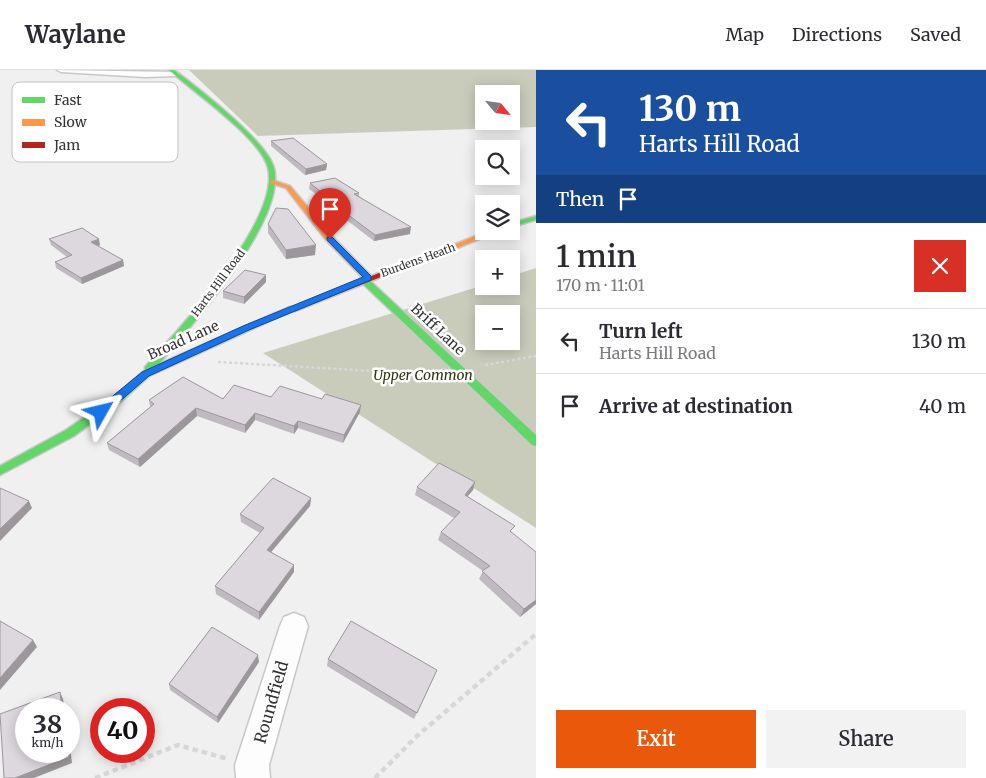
<!DOCTYPE html>
<html lang="en">
<head>
<meta charset="utf-8">
<style>
  :root { --surface:#fff; --page:#f2f2f3; --text:#2b2b33; --muted:#7c7c81; --line:#e1e1e2; --accent:#ea580c }
  body { margin:0; font-family:Merriweather,serif; background:var(--page); color:var(--text); height:100vh; display:flex; flex-direction:column; font-size:19px; white-space:nowrap }
  * { box-sizing:border-box; margin:0 }
  p { font-size:16px; color:var(--muted) }
  .icon { flex:none; width:28px; height:28px; fill:none; stroke:currentColor; stroke-width:2; stroke-linecap:round; stroke-linejoin:round }
  .map { position:relative; flex:1; overflow:hidden }
  .details { display:flex; flex-direction:column; background:var(--surface); width:450px }
  .details>* { flex:none }
  .banner { background:#1a4fa0; color:#fff; overflow:hidden }
  .needle { width:32px; rotate:119deg }
  .buttons { position:absolute; left:475px; top:15px; display:grid; gap:10px }
  .buttons a { display:grid; place-items:center; width:45px; height:45px; border-radius:0px; background:var(--surface); box-shadow:0 2px 12px #0003; font-size:25px }
  .speed { position:absolute; left:15px; top:628px; display:flex; gap:10px; font-size:25px; font-weight:700; text-align:center }
  .speed>* { display:grid; place-content:center; width:65px; height:65px; border-radius:50%; background:var(--surface); box-shadow:0 2px 12px #0003; line-height:1 }
  .speed small { font-size:12px; font-weight:400 }
  .speed .limit { border:8px solid #d22; background:#fff; color:#111 }
  .pin { position:absolute; display:grid; place-items:center; width:42px; height:42px; color:#fff; margin:-51px -21px; border-radius:50% 50% 50% 0; rotate:-45deg; box-shadow:0 0 5px #0007 }
  .pin .icon { rotate:45deg }
  .me { position:absolute; width:55px; margin:-28px; rotate:53deg; stroke-linejoin:round; filter:drop-shadow(0 0 4px #0008) }
  .turn { display:flex; align-items:center; gap:18px; height:105px; padding:0 20px; font-size:22px }
  .turn .icon { width:65px; height:65px; stroke-width:2.5 }
  .turn b { display:block; font-size:35px; line-height:42px }
  .then { display:flex; align-items:center; height:48px; padding:0 20px; background:#0003; gap:10px; font-size:19px }
  .round { display:grid; place-items:center; flex:none; width:52px; height:52px; border-radius:0px; background:var(--page) }
  .summary { display:flex; align-items:center; justify-content:space-between; height:85px; padding:0 20px }
  h1 { font-size:30px; font-weight:600; line-height:38px }
  .button { display:flex; gap:10px; margin-top:auto; padding:10px 20px }
  .button a { flex:1; height:58px; border-radius:0px; background:var(--accent); color:#fff; font-size:20px; font-weight:600; line-height:58px; text-align:center }
  .button a+a { background:var(--page); color:var(--text) }
  ul { padding:0; list-style:none }
  li { display:flex; align-items:center; gap:15px; height:65px; padding:0 20px; border-top:1px solid var(--line) }
  li div { flex:1 }
  li b { display:block; font-size:19px }
  li em { font-style:normal }
  header { display:flex; align-items:center; gap:30px; box-sizing:border-box; height:70px; padding:0 25px; background:var(--surface); border-bottom:1px solid var(--line) }
  header strong { font-size:24px }
  nav { display:flex; gap:28px; margin-inline-start:auto; font-size:18px }
  main { display:flex; flex:1; min-height:0 }
  .map>svg:first-child { display:block }
  .forest { fill:#c9ccbb; fill-rule:evenodd }
  .lines { fill:none; stroke-linecap:round; stroke-linejoin:round }
  .street-casing { stroke:#c8c8c8; stroke-width:3 }
  .fast-casing { stroke:#c8c8c8; stroke-width:3 }
  .slow-casing { stroke:#c8c8c8; stroke-width:3 }
  .jam-casing { stroke:#c8c8c8; stroke-width:3 }
  .path-far1 { stroke:#d7d7d8; stroke-width:2.5; stroke-dasharray:3 2.5; stroke-linecap:butt }
  .path { stroke:#d7d7d8; stroke-width:4.5; stroke-dasharray:5.5 4; stroke-linecap:butt }
  .street { fill:#fdfdfd; fill-rule:evenodd }
  .fast { fill:#63d668; fill-rule:evenodd }
  .slow { fill:#ff974d; fill-rule:evenodd }
  .jam { fill:#b3261e; fill-rule:evenodd }
  .wall { fill:#bebabf }
  .shaded-wall { fill:#9b979b }
  .building { fill:#ddd8de; stroke:#9b979b }
  .route { fill:#1a73e8; stroke:#114b97 }
  .labels { text-anchor:middle; dominant-baseline:central; stroke-width:5; stroke-linejoin:round; paint-order:stroke }
  .far-street-label { font-size:11px; fill:#343434; stroke:#fff }
  .street-label { font-size:14px; fill:#343434; stroke:#fff }
  .park-label { font-size:14px; font-style:italic; fill:#30340c; stroke:#fff }
  .near-street-label { font-size:16px; fill:#343434; stroke:#fff }
  .key { fill:#fff; stroke:#c2c2c2; stroke-width:1 }
  .key-label { font-size:14px; fill:#343434 }
</style>
</head>
<body>
<header>
<strong>Waylane</strong>
<nav><a>Map</a><a>Directions</a><a>Saved</a></nav>
</header>
<main>
<div class="map">
<svg width="536" height="708" viewBox="0 0 536 708">
  <rect width="100%" height="100%" fill="#f0f0f1"/>
  <!-- forest -->
  <path class="forest" d="M189,0H536V57L258,66ZM484,24H511V51H484Z
    M536,198V458L263,283L484,215V216H511V206ZM484,244H511V271H484Z"/>
  <g class="lines">
    <!-- street casing -->
    <g class="street-casing">
      <path id="street" d="M57,0L176,2L180,4L176,6L145,7L61,2Z
        M294,543L304,547L308,556L269,695L270,708H236L235,695L280,556L284,547Z"/>
    </g>
    <!-- fast casing -->
    <g class="fast-casing">
      <path id="fast" d="M169,0H174C197,17 267,71 274,98C287,150 191,256 159,294L289,237H295L296,239L149,306L123,330L74,366L0,405V396L66,360L115,326L145,300V297C179,259 281,150 268,98C261,68 192,21 169,0Z
        M536,146V150L511,157V153Z
        M364,207L367,208L536,365V376L532,375L361,212V208Z"/>
    </g>
    <!-- slow casing -->
    <g class="slow-casing">
      <path id="slow" d="M272,110L290,116L333,167L371,206V210H365L327,171L286,118L270,113V111Z
        M488,161H499L423,192L416,190Z"/>
    </g>
    <!-- jam casing -->
    <g class="jam-casing">
      <path id="jam" d="M417,188L424,190L295,241H289L288,239Z"/>
    </g>
    <!-- path-far1 -->
    <path class="path-far1" d="M218,292L391,302H431
      M485,295L536,286"/>
    <!-- path -->
    <path class="path" d="M95,708L178,675L228,689
      M375,708L417,666L536,564"/>
    <!-- street -->
    <use href="#street" class="street"/>
    <!-- fast -->
    <use href="#fast" class="fast"/>
    <!-- slow -->
    <use href="#slow" class="slow"/>
    <!-- jam -->
    <use href="#jam" class="jam"/>
  </g>
  <!-- wall -->
  <path class="wall" d="M271,71L327,94L326,100L305,105L271,76Z
    M310,113L359,123V126L410,164L374,171L323,132V129L309,119Z
    M268,154L315,185L286,189L268,163Z
    M49,169L100,175L98,176L123,190L124,196L82,214L56,198L55,192L67,187L51,175Z
    M266,205V212L244,234L223,228V221Z
    M271,327L360,342L343,373L298,358L294,364L255,350L245,363L197,346L140,397L109,380L107,373L150,337L149,330Z
    M475,412L473,420L467,426L512,462L536,534L520,547L479,509L483,501L438,470L441,462L454,448L415,425L417,417Z
    M311,428L310,436L271,482L294,502L259,550L216,524L215,516L260,463L241,452L240,444Z
    M328,589L434,607L414,649L327,596Z
    M259,592L218,653L170,620L169,614Z"/>
  <!-- shaded-wall -->
  <path class="shaded-wall" d="M327,94L326,100L305,105L306,99Z
    M411,157L410,164L374,171L375,165Z
    M99,169L100,175L92,178L91,172Z
    M316,175L315,185L286,189V180Z
    M123,190L124,196L82,214L81,208Z
    M266,205V212L244,234V227Z
    M361,335L360,342L343,373L344,365Z
    M196,338L197,346L140,397L138,389Z
    M255,343V350L245,363V355Z
    M298,351V358L294,364V356Z
    M475,412L473,420L462,433L465,425Z
    M311,428L310,436L267,487V480Z
    M29,431L32,438L0,471V459Z
    M294,495V502L259,550V542Z
    M536,530V534L520,547L524,539Z
    M33,570L37,577L0,620V608Z
    M258,585L259,592L218,653L217,647Z
    M60,622L63,629L65,639H62Z
    M69,668L72,693L34,708H15L69,681Z"/>
  <!-- building -->
  <path class="building" d="M293,68L327,94L306,99L271,71Z
    M335,108L359,123L354,124L411,157L375,165L323,126H326L310,113Z
    M276,138L288,139L316,175L286,180L268,154Z
    M82,158L99,169L91,172L123,190L81,208L55,192L72,185L49,169Z
    M245,200L266,205L244,227L223,221Z
    M183,307L223,329L234,315L271,327L280,316L322,329L325,324L361,335L344,365L298,351L294,356L255,343L245,355L196,338L138,389L107,373L154,334L149,330Z
    M439,393L475,412L465,425L515,456L510,461L536,482V530L524,539L482,501L490,496L441,462L460,442L417,417Z
    M273,408L311,428L267,480L294,495L259,542L215,516L264,458L240,444Z
    M0,418L29,431L0,459Z
    M0,551L33,570L0,608Z
    M351,551L437,600L417,643L328,589Z
    M212,557L258,585L217,647L169,614Z
    M60,622L62,639H26V681H68L69,687L15,708H4L0,644Z"/>
  <!-- route -->
  <path class="route" d="M327,167H332L371,206V210L249,260L149,306L105,344H97L95,342L97,339L142,302L243,256L363,207L327,170Z"/>
  <g class="labels">
    <!-- far-street labels -->
    <g class="far-street-label">
      <text transform="translate(418 190) rotate(-20)">Burdens Heath</text>
      <text transform="translate(218 213) rotate(-53)">Harts Hill Road</text>
    </g>
    <!-- street labels -->
    <g class="street-label">
      <text transform="translate(438 259) rotate(43)">Briff Lane</text>
      <text transform="translate(183 270) rotate(-24)">Broad Lane</text>
    </g>
    <!-- park labels -->
    <g class="park-label">
      <text x="423" y="305">Upper Common</text>
    </g>
    <!-- near-street labels -->
    <g class="near-street-label">
      <text transform="translate(271 632) rotate(-74)">Roundfield</text>
    </g>
  </g>
  <!-- legend -->
  <rect x="12" y="12" width="166" height="80" rx="8" class="key"/>
  <rect x="22" y="27" width="23" height="6" fill="#63d668"/>
  <rect x="22" y="49" width="23" height="7" fill="#ff974d"/>
  <rect x="22" y="72" width="23" height="6" fill="#b3261e"/>
  <g class="key-label">
    <text x="54" y="35">Fast</text>
    <text x="54" y="57">Slow</text>
    <text x="54" y="80">Jam</text>
  </g>
</svg>
<div class="buttons">
<a><svg class="needle" viewBox="-14 -14 28 28"><path d="M0-13l5 13h-10z" fill="#e53935"/><path d="M0 13l5-13h-10z" fill="#7c7c81"/></svg></a>
<a><svg class="icon" aria-label="search" viewBox="0 0 24 24"><circle cx="10" cy="10" r="6"/><path d="M15 15l6 6"/></svg></a>
<a><svg class="icon" aria-label="layers" viewBox="0 0 24 24"><path d="M12 4l9 5-9 5-9-5zM3 14l9 5 9-5"/></svg></a>
<a>+</a>
<a>−</a>
</div>
<div class="speed"><div>38<small>km/h</small></div><div class="limit">40</div></div>
<div class="pin" style="left:330px;top:169px;background:#d93025"><svg class="icon" aria-label="arrive" viewBox="0 0 24 24"><path d="M6 21V4h12l-3 4 3 4H6"/></svg></div>
<svg class="me" style="left:101px;top:342px" viewBox="-20 -20 40 40"><path d="M0-17L14 15 0 8-14 15z" fill="#1a73e8" stroke="#fff" stroke-width="4"/></svg>
</div>
<section class="details">
<div class="banner">
<div class="turn"><svg class="icon" aria-label="left" viewBox="0 0 24 24"><path d="M17 20v-9H6M10 6l-5 5 5 5"/></svg><div><b>130 m</b>Harts Hill Road</div></div>
<div class="then">Then<svg class="icon" aria-label="arrive" viewBox="0 0 24 24"><path d="M6 21V4h12l-3 4 3 4H6"/></svg></div>
</div>
<div class="summary"><div><h1>1 min</h1><p>170 m · 11:01</p></div><a class="round" style="background:#d93025;color:#fff"><svg class="icon" aria-label="close" viewBox="0 0 24 24"><path d="M6 6l12 12M18 6L6 18"/></svg></a></div>
<ul>
<li><svg class="icon" aria-label="left" viewBox="0 0 24 24"><path d="M17 20v-9H6M10 6l-5 5 5 5"/></svg><div><b>Turn left</b><p>Harts Hill Road</p></div><em>130 m</em></li>
<li><svg class="icon" aria-label="arrive" viewBox="0 0 24 24"><path d="M6 21V4h12l-3 4 3 4H6"/></svg><div><b>Arrive at destination</b></div><em>40 m</em></li>
</ul>
<div class="button"><a>Exit</a><a>Share</a></div>
</section>
</main>
</body>
</html>
